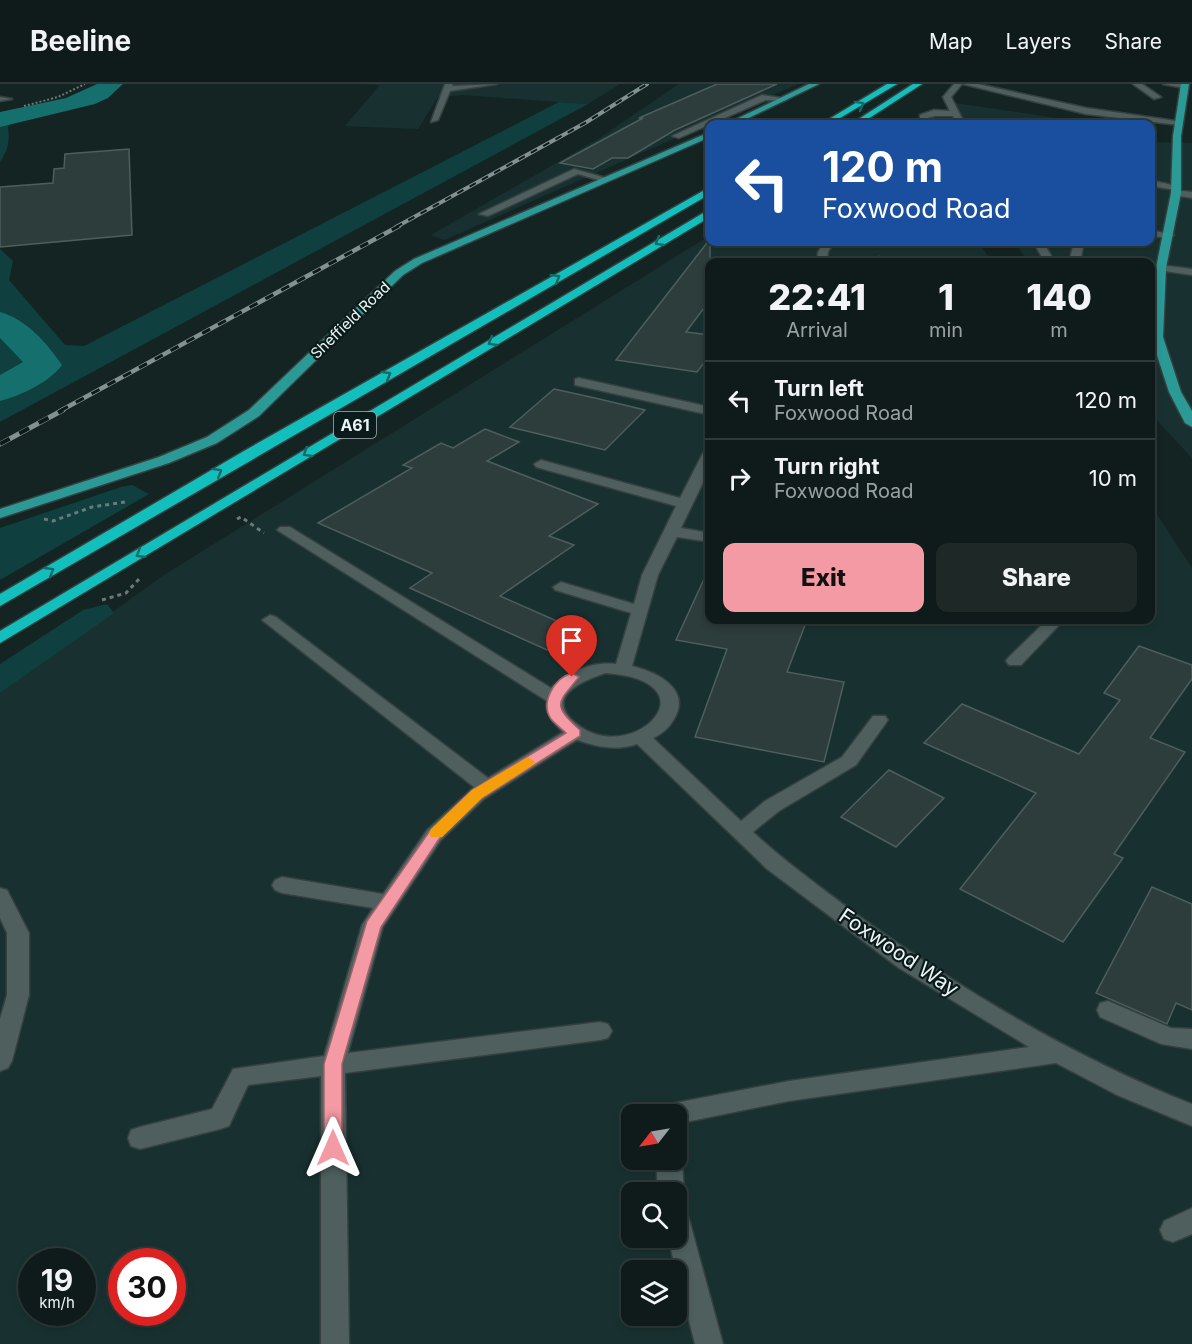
<!DOCTYPE html>
<html lang="en">
<head>
<meta charset="utf-8">
<style>
  :root { --surface:#0f1b1a; --page:#1d2827; --text:#f1f3f6; --muted:#9ba1a2; --line:#2f3939; --accent:#f49aa4 }
  body { margin:0; font-family:Inter,sans-serif; background:var(--page); color:var(--text); height:100vh; display:flex; flex-direction:column; font-size:22px; white-space:nowrap }
  * { box-sizing:border-box; margin:0 }
  p { font-size:20px; color:var(--muted) }
  .icon { flex:none; width:33px; height:33px; fill:none; stroke:currentColor; stroke-width:2; stroke-linecap:round; stroke-linejoin:round }
  .map { position:relative; flex:1; overflow:hidden }
  .panel { position:absolute; left:705px; top:174px; width:450px; height:366px; display:flex; flex-direction:column; background:var(--surface); border-radius:12px; box-shadow:0 3px 9px #0003,0 0 0 2px var(--line) }
  .panel>* { flex:none }
  .top-card { position:absolute; left:705px; top:36px; width:450px; height:126px; border-radius:12px; box-shadow:0 3px 9px #0003,0 0 0 2px var(--line); background:#1a4fa0; color:#fff; overflow:hidden }
  .needle { width:39px; rotate:239deg }
  .controls { position:absolute; left:621px; top:1020px; display:grid; gap:12px }
  .controls a { display:grid; place-items:center; width:66px; height:66px; border-radius:12px; background:var(--surface); box-shadow:0 3px 9px #0003,0 0 0 2px var(--line); font-size:30px }
  .speed { position:absolute; left:18px; top:1164px; display:flex; gap:12px; font-size:30px; font-weight:700; text-align:center }
  .speed>* { display:grid; place-content:center; width:78px; height:78px; border-radius:50%; background:var(--surface); box-shadow:0 3px 9px #0003,0 0 0 2px var(--line); line-height:1 }
  .speed small { font-size:15px; font-weight:400 }
  .speed .limit { border:9px solid #d22; background:#fff; color:#111 }
  .pin { position:absolute; display:grid; place-items:center; width:51px; height:51px; color:#fff; margin:-62px -26px; border-radius:50% 50% 50% 0; rotate:-45deg; box-shadow:0 0 6px #0007 }
  .pin .icon { rotate:45deg }
  .me { position:absolute; width:66px; margin:-33px; rotate:0deg; stroke-linejoin:round; filter:drop-shadow(0 0 4px #0008) }
  .turn { display:flex; align-items:center; gap:21px; height:126px; padding:0 18px; font-size:27px }
  .turn .icon { width:78px; height:78px; stroke-width:2.5 }
  .turn b { display:block; font-size:42px; line-height:51px }
  .eta { display:flex; justify-content:space-evenly; align-items:center; height:102px; text-align:center }
  .eta b { font-size:36px; font-weight:800; line-height:42px }
  .cta { display:flex; gap:12px; margin-top:auto; padding:12px 18px }
  .cta a { flex:1; height:69px; border-radius:12px; background:var(--accent); color:#111; font-size:24px; font-weight:800; line-height:69px; text-align:center }
  .cta a+a { background:var(--page); color:var(--text) }
  ul { padding:0; list-style:none }
  li { display:flex; align-items:center; gap:18px; height:78px; padding:0 18px; border-top:2px solid var(--line) }
  li div { flex:1 }
  li b { display:block; font-size:22px }
  li em { font-style:normal }
  header { display:flex; align-items:center; gap:36px; box-sizing:border-box; height:84px; padding:0 30px; background:var(--surface); border-bottom:2px solid var(--line) }
  header strong { font-size:28px }
  nav { display:flex; gap:33px; margin-inline-start:auto; font-size:21px }
  .map>svg:first-child { display:block }
  .built { fill:#183130; fill-rule:evenodd }
  .green { fill:#0f3f3e }
  .lines { fill:none; stroke-linecap:round; stroke-linejoin:round }
  .river { fill:#156f6d; fill-rule:evenodd }
  .building { fill:#2d3d3c; stroke:#4d5e5d; stroke-width:1.5 }
  .minor-casing { stroke:#35403f; stroke-width:3 }
  .major-casing { stroke:#35403f; stroke-width:3 }
  .highway-casing { stroke:#35403f; stroke-width:3 }
  .path-far1 { stroke:#6b7978; stroke-width:2; stroke-dasharray:2 2; stroke-linecap:butt }
  .path { stroke:#6b7978; stroke-width:3; stroke-dasharray:4 4; stroke-linecap:butt }
  .minor { fill:#4e5f5e; fill-rule:evenodd }
  .major { fill:#2b9996; fill-rule:evenodd }
  .highway { fill:#13bfbc; fill-rule:evenodd }
  .rail-far2-casing { stroke:#849190; stroke-width:4 }
  .rail-far1-casing { stroke:#849190; stroke-width:4.5 }
  .rail-casing { stroke:#849190; stroke-width:5 }
  .rail-far2 { stroke:#0b1a1a; stroke-width:2; stroke-dasharray:7; stroke-linecap:butt }
  .rail-far1 { stroke:#0b1a1a; stroke-width:3; stroke-dasharray:9; stroke-linecap:butt }
  .rail { stroke:#0b1a1a; stroke-width:4; stroke-dasharray:11; stroke-linecap:butt }
  .oneway { stroke:#0f6c6b }
  .route { fill:#f49aa4; stroke:#9f646b; stroke-width:1.5 }
  .slow { fill:#f59e0b }
  .labels { text-anchor:middle; dominant-baseline:central; stroke-width:4.5; stroke-linejoin:round; paint-order:stroke }
  .far-street-label { font-size:15px; fill:#ebf5f4; stroke:#0b1a1a }
  .shield { fill:#0b1a1a; stroke:#a8b3b3; stroke-width:1.5 }
  .shield-label { font-size:16px; font-weight:bold; fill:#ebf5f4 }
  .near-street-label { font-size:21px; fill:#ebf5f4; stroke:#0b1a1a }
</style>
</head>
<body>
<header>
<strong>Beeline</strong>
<nav><a>Map</a><a>Layers</a><a>Share</a></nav>
</header>
<div class="map">
<svg width="1192" height="1260" viewBox="0 0 1192 1260">
  <rect width="100%" height="100%" fill="#142423"/>
  <!-- built -->
  <path class="built" d="M358,0H620L588,20L463,11L438,13L418,45L345,42L380,1Z
    M679,0H798L444,156L431,151L598,55Z
    M948,18L1070,36L1075,40H981L957,34Z
    M1151,58L1192,59V374L1151,330L1150,178H1028L1015,158H1150Z
    M709,152L710,158H978L992,178H710V536H1150L1151,421L1192,484V1260H0V609L164,491ZM632,1030H676V1076H632ZM632,1108H676V1154H632ZM32,1178H82V1228H32ZM122,1178H172V1228H122ZM632,1186H676V1232H632Z"/>
  <!-- green -->
  <path class="green" d="M559,18L588,20L0,338V165L13,177L9,196L65,261L84,262Z
    M0,30L12,37L8,43C10,56 8,67 0,78Z
    M132,401L149,410L0,496V444L121,403Z
    M107,520L114,529L0,609V580L83,526Z"/>
  <g class="lines">
    <!-- river -->
    <path class="river" d="M97,0H123L108,14L95,20L0,43V28L66,14Z
      M0,228C26,235 47,259 62,281C50,298 20,312 0,317V291L23,278L0,254Z"/>
  </g>
  <!-- building -->
  <path class="building" d="M717,0H777L675,46L628,74H612L593,85L560,79L643,34H639Z
    M129,65L132,151L0,163V103L53,99L54,85L64,84L65,70Z
    M710,155V216L686,248L710,251V271L697,288L616,276Z
    M554,305L595,314L645,326L605,366L510,343Z
    M485,345L519,358L487,377L598,420L549,452L574,461L500,512L575,545L547,566L410,504L432,489L318,439L412,384L403,381L441,359L453,364Z
    M710,482V536H807L787,588L844,598L824,678L695,653L727,565L676,556Z
    M1139,562L1192,581V595L1150,654L1185,668L1114,770L1123,774L1063,858L960,805L1036,709L924,659L962,620L1079,670L1120,616L1104,609Z
    M889,686L944,714L896,763L841,733Z
    M1152,803L1192,820V926L1176,919L1167,940L1096,909Z"/>
  <g class="lines">
    <!-- minor casing -->
    <g class="minor-casing">
      <path id="minor" d="M445,0H453L452,2L497,0L450,7L438,36L431,38Z
        M954,0H962L951,13L965,40H957L953,32H935L927,34L928,40H920V31L934,26L950,27L943,13Z
        M963,0H978L1086,24L1183,38L1179,41L1086,30Z
        M1133,0H1142L1161,13L1154,15Z
        M1163,0H1186L1188,2L1184,4Z
        M762,11L788,15L784,17L766,16L679,54L672,52Z
        M0,13L12,15L0,17Z
        M574,85L610,95L605,98L578,90L488,132L479,130Z
        M1150,96L1181,103L1176,106L1150,102Z
        M1176,106L1192,108V114L1173,111L1171,109Z
        M1150,146L1174,151L1169,154L1150,152Z
        M824,158H834L828,168L827,178H817L818,168Z
        M1033,158H1043L1055,178H1045Z
        M1074,158H1084L1081,173L1105,178H1069Z
        M879,173L900,178H864Z
        M1161,181L1192,185V191L1157,186V182Z
        M579,294L710,323V331L575,301V295Z
        M710,365V384L681,444L710,449V458L677,453L658,491L632,582C657,588 692,605 674,635C669,644 662,650 653,654L741,737L765,717L842,673L873,632H885L888,636L856,681L779,727L753,748C785,778 821,803 856,830C960,905 1073,973 1192,1020V1042L1117,1011L1056,979L789,1017L676,1040V1030H663L666,1022L675,1019L789,997L1029,963L899,884L767,785L637,660C617,667 597,663 577,656L484,715L441,756L383,843L348,969L600,938L608,940L612,947L608,954L600,956L345,989L349,1260H321V992L248,1001L229,1042L220,1045L140,1065L131,1062L128,1054L131,1046L140,1043L212,1025L233,985L324,972L362,841L373,824L282,809L275,806L272,801L275,796L282,793L383,810L427,746L474,703L262,536L270,531L276,533L488,694L563,648C555,641 544,629 547,617L277,446L280,443H290L551,604C568,588 592,577 616,580L631,529L555,506L553,503L561,498L634,520L642,491L676,422L536,383L534,380L541,376L680,414L703,369ZM606,589C717,598 633,683 578,641C542,614 581,597 606,589Z
        M1047,536H1064L1021,581H1009L1006,577L1009,573Z
        M0,804L7,806L29,849V911L12,977L8,984L0,987V935L7,911V849L0,834Z
        M1108,917L1171,944L1192,945V965L1161,960L1100,933L1097,926L1100,919Z
        M676,1068L682,1076L684,1108L676,1118V1108H658L656,1076H676Z
        M676,1123L685,1126L689,1135L723,1260H695L668,1154H676Z
        M1192,1124V1150L1173,1158L1164,1155L1160,1146L1164,1137Z"/>
    </g>
    <!-- major casing -->
    <g class="major-casing">
      <path id="major" d="M809,0H819L736,40H726Z
        M1181,0H1189L1181,52V109L1166,184L1163,253L1181,308L1192,327V343L1185,339L1169,308L1151,253L1156,184L1171,109L1173,52Z
        M710,48V53L422,179L403,191L259,332L217,359L169,379L0,434V425L159,373L207,353L249,326L395,187L414,175Z"/>
    </g>
    <!-- highway casing -->
    <g class="highway-casing">
      <path id="highway" d="M887,0H897L830,40H821Z
        M913,0H922L860,40H851Z
        M710,103V110L0,522V510L244,367Z
        M710,125V133L0,559V547Z"/>
    </g>
    <!-- path-far1 -->
    <path class="path-far1" d="M24,22L58,13L85,0"/>
    <!-- path -->
    <path class="path" d="M44,435L53,437L92,423L125,418
      M237,435L241,433L264,449
      M102,516L126,509L141,493"/>
    <!-- minor -->
    <use href="#minor" class="minor"/>
    <!-- major -->
    <use href="#major" class="major"/>
    <!-- highway -->
    <use href="#highway" class="highway"/>
    <!-- rail-far2 casing -->
    <g class="rail-far2-casing">
      <path id="rail-far2" d="M396,143L585,39L647,0"/>
    </g>
    <!-- rail-far1 casing -->
    <g class="rail-far1-casing">
      <path id="rail-far1" d="M60,327L399,142"/>
    </g>
    <!-- rail casing -->
    <g class="rail-casing">
      <path id="rail" d="M0,360L63,326"/>
    </g>
    <!-- rail-far2 -->
    <use href="#rail-far2" class="rail-far2"/>
    <!-- rail-far1 -->
    <use href="#rail-far1" class="rail-far1"/>
    <!-- rail -->
    <use href="#rail" class="rail"/>
  </g>
  <!-- one-way arrows -->
  <defs><path id="oneway-chevron" d="M-2-3.5L2.5 0L-2 3.5" fill="none" stroke-width="1.6" stroke-linecap="round" stroke-linejoin="round" transform="scale(1.5)"/></defs>
  <g class="oneway">
    <use href="#oneway-chevron" transform="translate(860 21) rotate(-29)"/>
    <use href="#oneway-chevron" transform="translate(659 158) rotate(149)"/>
    <use href="#oneway-chevron" transform="translate(556 194) rotate(-30)"/>
    <use href="#oneway-chevron" transform="translate(492 258) rotate(149)"/>
    <use href="#oneway-chevron" transform="translate(387 291) rotate(-30)"/>
    <use href="#oneway-chevron" transform="translate(307 369) rotate(149)"/>
    <use href="#oneway-chevron" transform="translate(218 388) rotate(-31)"/>
    <use href="#oneway-chevron" transform="translate(140 470) rotate(149)"/>
    <use href="#oneway-chevron" transform="translate(50 487) rotate(-31)"/>
  </g>
  <!-- route -->
  <path class="route" d="M572,589L579,593C558,619 551,620 580,646V652L482,714L439,755L381,843L342,980V1064L340,1070L333,1073L326,1070L324,1064V980L367,837L429,748L472,706L566,649C561,644 555,640 551,635C540,619 554,594 572,589Z"/>
  <!-- slow -->
  <path class="slow" d="M528,673L535,678L533,681L482,714L442,753H431L429,749L431,745L472,706Z"/>
  <g class="labels">
    <!-- far-street labels -->
    <g class="far-street-label">
      <text transform="translate(350 236) rotate(-44)">Sheffield Road</text>
    </g>
    <!-- shield labels -->
    <rect class="shield" x="334" y="328" width="42" height="26" rx="4.5"/>
    <g class="shield-label">
      <text x="355" y="341">A61</text>
    </g>
    <!-- near-street labels -->
    <g class="near-street-label">
      <text transform="translate(899 868) rotate(34)">Foxwood Way</text>
    </g>
  </g>
</svg>
<div class="controls">
<a><svg class="needle" viewBox="-14 -14 28 28"><path d="M0-13l5 13h-10z" fill="#e53935"/><path d="M0 13l5-13h-10z" fill="#9ba1a2"/></svg></a>
<a><svg class="icon" aria-label="search" viewBox="0 0 24 24"><circle cx="10" cy="10" r="6"/><path d="M15 15l6 6"/></svg></a>
<a><svg class="icon" aria-label="layers" viewBox="0 0 24 24"><path d="M12 4l9 5-9 5-9-5zM3 14l9 5 9-5"/></svg></a>
</div>
<div class="speed"><div>19<small>km/h</small></div><div class="limit">30</div></div>
<div class="pin" style="left:572px;top:593px;background:#d93025"><svg class="icon" aria-label="arrive" viewBox="0 0 24 24"><path d="M6 21V4h12l-3 4 3 4H6"/></svg></div>
<svg class="me" style="left:333px;top:1064px" viewBox="-20 -20 40 40"><path d="M0-17L14 15 0 8-14 15z" fill="#f49aa4" stroke="#fff" stroke-width="4"/></svg>
<div class="top-card">
<div class="turn"><svg class="icon" aria-label="left" viewBox="0 0 24 24"><path d="M17 20v-9H6M10 6l-5 5 5 5"/></svg><div><b>120 m</b>Foxwood Road</div></div>
</div>
<section class="panel">
<div class="eta">
<div><b>22:41</b><p>Arrival</p></div>
<div><b>1</b><p>min</p></div>
<div><b>140</b><p>m</p></div>
</div>
<ul>
<li><svg class="icon" aria-label="left" viewBox="0 0 24 24"><path d="M17 20v-9H6M10 6l-5 5 5 5"/></svg><div><b>Turn left</b><p>Foxwood Road</p></div><em>120 m</em></li>
<li><svg class="icon" aria-label="right" viewBox="0 0 24 24"><path d="M7 20v-9h11M14 6l5 5-5 5"/></svg><div><b>Turn right</b><p>Foxwood Road</p></div><em>10 m</em></li>
</ul>
<div class="cta"><a>Exit</a><a>Share</a></div>
</section>
</div>
</body>
</html>
